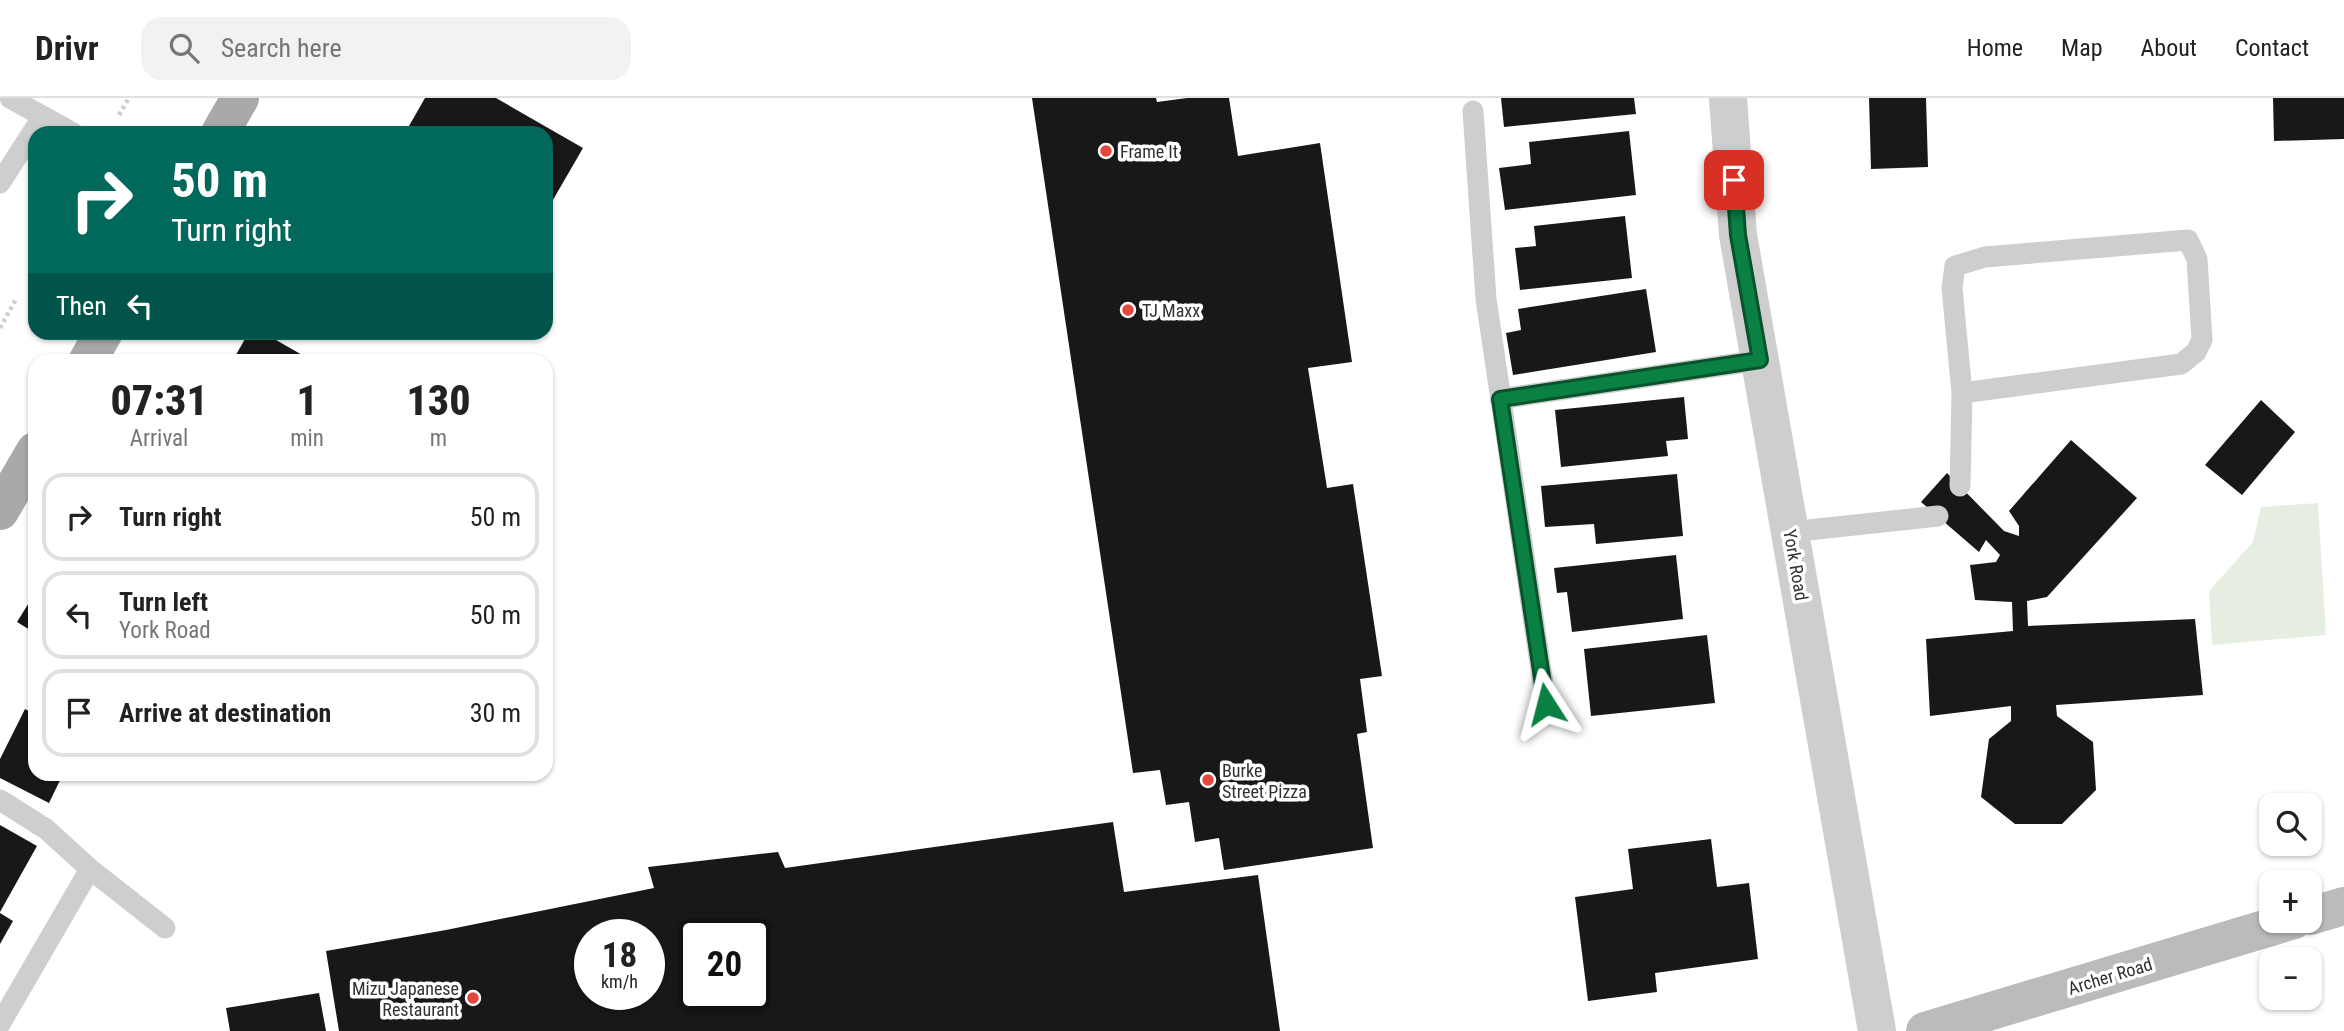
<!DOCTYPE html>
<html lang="en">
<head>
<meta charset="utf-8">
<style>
  :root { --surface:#fff; --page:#f2f2f2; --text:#222; --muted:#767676; --line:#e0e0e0 }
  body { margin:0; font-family:"Roboto Condensed",sans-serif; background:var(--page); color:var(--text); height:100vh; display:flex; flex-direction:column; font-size:26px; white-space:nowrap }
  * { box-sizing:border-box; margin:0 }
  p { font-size:23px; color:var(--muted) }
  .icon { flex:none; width:38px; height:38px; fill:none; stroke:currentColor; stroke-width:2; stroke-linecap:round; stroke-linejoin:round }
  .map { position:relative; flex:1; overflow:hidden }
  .sheet { position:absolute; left:28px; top:256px; width:525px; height:427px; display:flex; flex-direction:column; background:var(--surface); border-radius:21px; box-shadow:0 2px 5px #0004 }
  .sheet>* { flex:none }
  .hud { position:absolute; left:28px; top:28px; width:525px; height:214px; border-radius:21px; box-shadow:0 2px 5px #0004; background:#00695c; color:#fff; overflow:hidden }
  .controls { position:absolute; left:2259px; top:695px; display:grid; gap:14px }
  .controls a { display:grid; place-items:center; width:63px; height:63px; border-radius:14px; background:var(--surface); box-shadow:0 2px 5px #0004; font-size:35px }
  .speed { position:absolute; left:574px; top:821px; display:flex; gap:14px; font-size:35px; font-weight:700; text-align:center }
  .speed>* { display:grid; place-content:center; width:91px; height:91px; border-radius:50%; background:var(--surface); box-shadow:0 2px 5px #0004; line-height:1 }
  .speed small { font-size:18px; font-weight:400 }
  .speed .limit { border:4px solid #111; border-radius:10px; background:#fff; color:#111 }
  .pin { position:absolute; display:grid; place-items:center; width:60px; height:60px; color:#fff; margin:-30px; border-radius:14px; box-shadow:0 4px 10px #0006 }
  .me { position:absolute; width:77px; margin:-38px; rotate:351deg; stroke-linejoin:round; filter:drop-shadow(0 0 5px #0008) }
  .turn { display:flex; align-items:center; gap:24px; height:147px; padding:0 28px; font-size:32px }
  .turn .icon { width:91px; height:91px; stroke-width:2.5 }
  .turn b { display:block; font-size:49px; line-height:60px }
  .then { display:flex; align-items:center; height:66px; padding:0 28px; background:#0003; gap:14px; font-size:26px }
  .eta { display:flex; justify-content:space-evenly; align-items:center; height:119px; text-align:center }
  .eta b { font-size:42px; font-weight:800; line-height:49px }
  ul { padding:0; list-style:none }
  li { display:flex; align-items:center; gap:21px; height:88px; margin:0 14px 10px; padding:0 14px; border:4px solid var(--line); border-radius:21px }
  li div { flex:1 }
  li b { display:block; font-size:26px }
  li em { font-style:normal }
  header { display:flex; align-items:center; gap:42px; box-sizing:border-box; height:98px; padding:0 35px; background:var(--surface); border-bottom:2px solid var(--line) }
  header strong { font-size:33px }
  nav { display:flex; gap:38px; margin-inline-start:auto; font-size:24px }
  .search { width:490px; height:63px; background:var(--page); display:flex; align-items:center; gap:18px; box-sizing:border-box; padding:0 24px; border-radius:21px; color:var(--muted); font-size:26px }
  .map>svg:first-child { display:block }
  .green { fill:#e5eee0 }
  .building { fill:#181818; fill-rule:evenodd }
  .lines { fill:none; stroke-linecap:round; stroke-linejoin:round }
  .path { stroke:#cecece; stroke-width:4.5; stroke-dasharray:3.5 3.5; stroke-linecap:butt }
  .lane { stroke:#cecece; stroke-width:21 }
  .street { stroke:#cecece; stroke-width:38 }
  .secondary { stroke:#bbb; stroke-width:38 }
  .primary { stroke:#a9a9a9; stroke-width:38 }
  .route-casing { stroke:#07532c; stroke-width:18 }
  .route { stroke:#0b8043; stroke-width:12 }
  .poi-dot { fill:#e24739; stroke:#fff; stroke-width:2.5 }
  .labels { text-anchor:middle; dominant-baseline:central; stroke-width:7; stroke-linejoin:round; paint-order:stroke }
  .poi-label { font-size:18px; fill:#313131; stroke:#fff; text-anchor:start }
  .street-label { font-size:18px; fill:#313131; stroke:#fff }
</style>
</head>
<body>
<header>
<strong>Drivr</strong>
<div class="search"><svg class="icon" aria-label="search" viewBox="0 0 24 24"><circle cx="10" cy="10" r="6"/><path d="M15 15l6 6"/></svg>Search here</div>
<nav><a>Home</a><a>Map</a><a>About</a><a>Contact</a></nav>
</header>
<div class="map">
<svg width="2344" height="933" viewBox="0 0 2344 933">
  <rect width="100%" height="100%" fill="#fff"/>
  <!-- green -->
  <path class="green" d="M2318,405L2326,537L2212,547L2209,493L2253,444L2261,409Z"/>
  <!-- building -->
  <path class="building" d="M425,0H496L583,50L546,114V35H405Z
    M1032,0H1156L1157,4L1187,0H1229L1238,58L1320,45L1352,264L1308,270L1327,390L1353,386L1382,578L1360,581L1367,634L1357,636L1373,750L1224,772L1219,740L1195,744L1189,704L1166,707L1160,672L1133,675Z
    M1501,0H1634L1636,16L1504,29Z
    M1869,0H1926L1928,69L1871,71Z
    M2273,0H2344V41L2274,43Z
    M1629,33L1636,97L1505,112L1499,70L1531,66L1529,44Z
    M1625,118L1632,180L1520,192L1515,150L1536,148L1534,128Z
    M1646,191L1656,254L1513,277L1506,235L1521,232L1518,211Z
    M249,234H262L311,262H233Z
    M1684,299L1688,341L1666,343L1668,358L1561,369L1555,312Z
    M2261,302L2295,334L2242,397L2205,367Z
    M2071,342L2137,400L2047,499L2027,503L2028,528L2195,521L2203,597L2056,607L2057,618L2093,644L2096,692L2062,726H2015L1981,699L1989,641L2011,623V608L1930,618L1926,541L2013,533L2012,504L1975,502L1970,467L1996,464L2000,457L1986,442L1979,454L1921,404L1947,375L2004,433L2019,438V428L2009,413Z
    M1677,376L1683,438L1596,446L1594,426L1545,429L1541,388Z
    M1676,457L1683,521L1572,534L1567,494L1557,495L1554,470Z
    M35,495V535L17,524Z
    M1707,537L1715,605L1591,618L1584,551Z
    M25,611L35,616V676H63L49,705L0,680V661Z
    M1113,724L1124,794L1258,777L1280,933H339L326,853L446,832L654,790L648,769L778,754L785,770ZM590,836H649V896H590ZM695,836H754V896H695Z
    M0,727L37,748L0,814Z
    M1711,741L1717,789L1749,785L1758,861L1655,875L1657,894L1588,903L1575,799L1633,791L1628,751Z
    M0,815L13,823L0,846Z
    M319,895L326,933H230L226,910Z"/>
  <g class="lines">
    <!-- path -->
    <path class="path" d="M119,17L129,0
      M0,230L16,201"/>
    <!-- lane -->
    <path class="lane" d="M10,0L73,35
      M1473,13L1486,201L1546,606
      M0,85L43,18
      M1500,301L1760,262
      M1960,388L1962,295L1952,190L1955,168L1985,159L2188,142L2197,161L2202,242L2196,254L2181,266L1962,295
      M1790,434L1938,418
      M0,702L46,731L90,771L165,830
      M0,926L90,771"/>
    <!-- street -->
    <path class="street" d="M1728,0L1738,137L1877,933"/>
    <!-- secondary -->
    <path class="secondary" d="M2310,818L2344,808
      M1925,933L2294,822"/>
    <!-- primary -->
    <path class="primary" d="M220,35L240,0
      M88,262L104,234
      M0,413L35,353"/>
  </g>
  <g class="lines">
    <!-- route casing -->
    <g class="route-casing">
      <path id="route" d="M1546,606L1500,301L1760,262L1738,137L1734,82"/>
    </g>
    <!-- route -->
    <use href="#route" class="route"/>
  </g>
  <!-- markers -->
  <g class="poi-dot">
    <circle cx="1106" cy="53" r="7"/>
    <circle cx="1128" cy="212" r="7"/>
    <circle cx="1208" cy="682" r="7"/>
    <circle cx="473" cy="900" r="7"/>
  </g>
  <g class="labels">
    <!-- poi labels -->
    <g class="poi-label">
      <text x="1120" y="53">Frame It</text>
      <text x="1142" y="212">TJ Maxx</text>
      <text x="1222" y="672">Burke<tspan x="1222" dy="21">Street Pizza</tspan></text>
      <text x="459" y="890" text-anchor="end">Mizu Japanese<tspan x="459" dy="21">Restaurant</tspan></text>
    </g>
    <!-- street labels -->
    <g class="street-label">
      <text transform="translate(1796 467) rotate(80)">York Road</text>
      <text transform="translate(2110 878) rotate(-17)">Archer Road</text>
    </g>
  </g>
</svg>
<div class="controls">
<a><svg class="icon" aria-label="search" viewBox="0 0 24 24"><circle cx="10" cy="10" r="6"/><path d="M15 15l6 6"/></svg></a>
<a>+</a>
<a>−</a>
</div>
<div class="speed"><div>18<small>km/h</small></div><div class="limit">20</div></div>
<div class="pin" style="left:1734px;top:82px;background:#d93025"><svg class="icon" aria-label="arrive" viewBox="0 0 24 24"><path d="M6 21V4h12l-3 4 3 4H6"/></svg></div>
<svg class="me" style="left:1546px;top:606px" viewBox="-20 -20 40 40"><path d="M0-17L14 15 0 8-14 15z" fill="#0b8043" stroke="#fff" stroke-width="4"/></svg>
<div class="hud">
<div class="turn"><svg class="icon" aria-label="right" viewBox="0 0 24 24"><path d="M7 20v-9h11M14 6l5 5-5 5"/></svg><div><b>50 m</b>Turn right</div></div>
<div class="then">Then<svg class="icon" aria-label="left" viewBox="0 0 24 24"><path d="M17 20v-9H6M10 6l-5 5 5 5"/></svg></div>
</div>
<section class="sheet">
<div class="eta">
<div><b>07:31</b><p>Arrival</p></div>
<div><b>1</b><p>min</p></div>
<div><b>130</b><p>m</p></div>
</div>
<ul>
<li><svg class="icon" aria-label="right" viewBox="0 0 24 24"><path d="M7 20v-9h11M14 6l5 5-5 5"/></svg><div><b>Turn right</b></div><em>50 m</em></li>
<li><svg class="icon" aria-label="left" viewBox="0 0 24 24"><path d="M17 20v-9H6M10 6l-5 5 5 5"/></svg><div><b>Turn left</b><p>York Road</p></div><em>50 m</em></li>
<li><svg class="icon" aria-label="arrive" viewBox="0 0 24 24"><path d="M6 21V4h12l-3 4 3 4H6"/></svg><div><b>Arrive at destination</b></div><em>30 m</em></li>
</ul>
</section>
</div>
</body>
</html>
